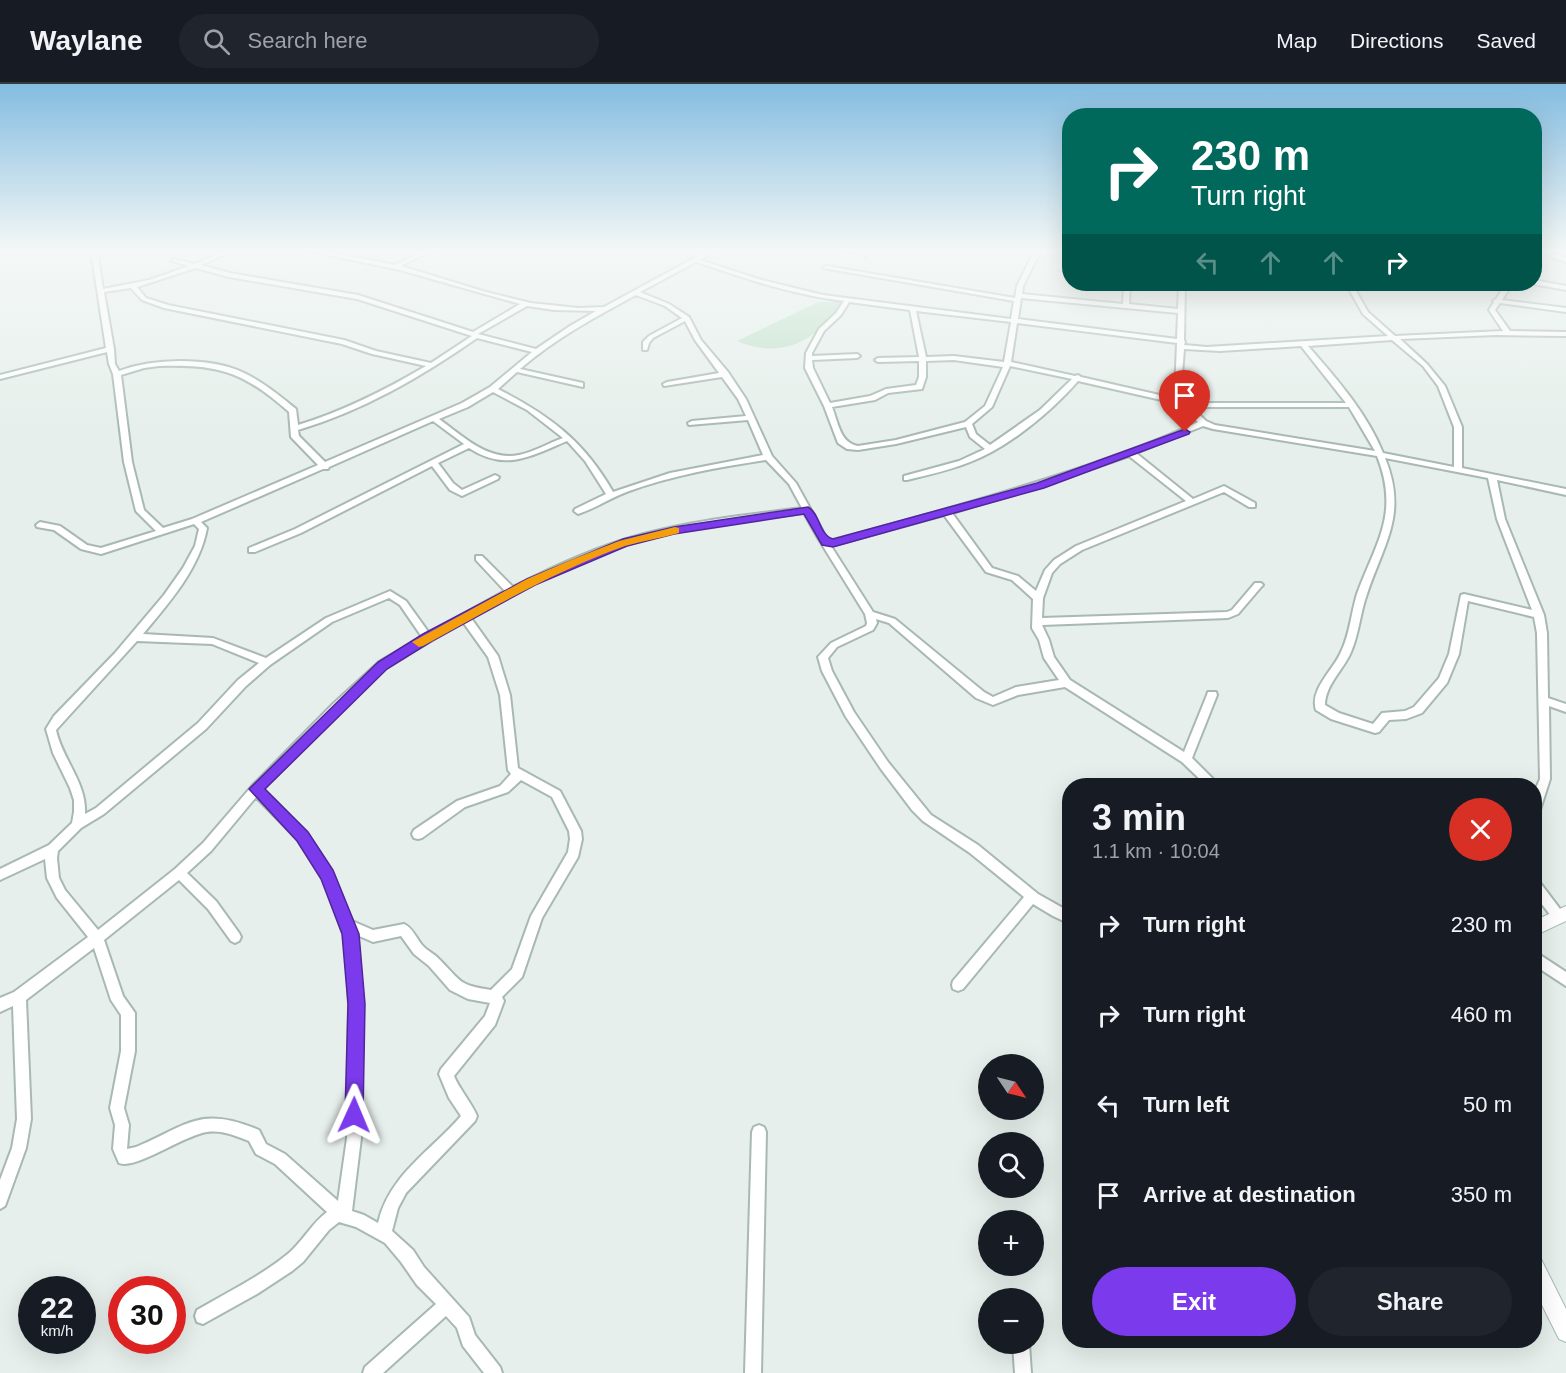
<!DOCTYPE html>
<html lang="en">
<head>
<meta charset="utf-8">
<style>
  :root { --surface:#171b24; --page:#20242c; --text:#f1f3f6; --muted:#9ea1a6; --line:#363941; --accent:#7c3aed }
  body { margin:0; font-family:Arial,sans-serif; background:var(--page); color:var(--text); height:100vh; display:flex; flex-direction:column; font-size:22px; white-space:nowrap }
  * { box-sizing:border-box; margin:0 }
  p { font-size:20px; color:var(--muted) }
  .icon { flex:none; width:33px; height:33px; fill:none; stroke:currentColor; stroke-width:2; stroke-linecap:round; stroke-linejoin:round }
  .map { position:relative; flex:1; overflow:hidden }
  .details { position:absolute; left:1062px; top:694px; width:480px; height:570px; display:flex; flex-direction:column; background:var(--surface); border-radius:24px; box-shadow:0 6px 24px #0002 }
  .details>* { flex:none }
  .guide { position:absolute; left:1062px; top:24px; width:480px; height:183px; border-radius:24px; box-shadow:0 6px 24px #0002; background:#00695c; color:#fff; overflow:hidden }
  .needle { width:39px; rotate:125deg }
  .fabs { position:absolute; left:978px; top:970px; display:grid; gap:12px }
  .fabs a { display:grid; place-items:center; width:66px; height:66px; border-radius:50%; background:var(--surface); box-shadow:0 6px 24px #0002; font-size:30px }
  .speed { position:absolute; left:18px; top:1192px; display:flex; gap:12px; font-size:30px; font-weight:700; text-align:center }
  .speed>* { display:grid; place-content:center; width:78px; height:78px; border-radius:50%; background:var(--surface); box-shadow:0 6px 24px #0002; line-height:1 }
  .speed small { font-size:15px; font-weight:400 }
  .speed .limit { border:9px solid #d22; background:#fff; color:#111 }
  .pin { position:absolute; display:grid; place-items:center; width:51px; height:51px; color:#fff; margin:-62px -26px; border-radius:50% 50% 50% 0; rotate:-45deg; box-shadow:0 0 6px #0007 }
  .pin .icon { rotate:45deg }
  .me { position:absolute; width:66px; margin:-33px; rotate:1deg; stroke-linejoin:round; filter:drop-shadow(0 0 4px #0008) }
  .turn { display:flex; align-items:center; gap:21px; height:126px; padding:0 30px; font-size:27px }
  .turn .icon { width:78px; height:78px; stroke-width:2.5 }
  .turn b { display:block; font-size:42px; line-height:51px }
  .lanes { display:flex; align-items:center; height:57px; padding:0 30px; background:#0003; justify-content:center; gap:30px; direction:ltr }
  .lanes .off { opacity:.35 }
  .round { display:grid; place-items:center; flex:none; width:63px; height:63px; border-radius:32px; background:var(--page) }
  .summary { display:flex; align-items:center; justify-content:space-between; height:102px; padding:0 30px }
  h1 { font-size:36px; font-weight:700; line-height:45px }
  .button { display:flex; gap:12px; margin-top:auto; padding:12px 30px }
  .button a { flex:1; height:69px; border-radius:36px; background:var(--accent); color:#fff; font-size:24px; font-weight:700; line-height:69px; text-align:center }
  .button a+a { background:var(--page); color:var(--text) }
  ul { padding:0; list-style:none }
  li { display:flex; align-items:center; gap:18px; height:90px; padding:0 30px }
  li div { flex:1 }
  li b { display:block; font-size:22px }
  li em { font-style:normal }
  header { display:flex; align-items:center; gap:36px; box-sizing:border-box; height:84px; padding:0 30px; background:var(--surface); border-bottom:2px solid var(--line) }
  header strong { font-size:28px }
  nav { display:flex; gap:33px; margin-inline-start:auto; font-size:21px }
  .search { width:420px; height:54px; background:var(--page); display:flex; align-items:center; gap:15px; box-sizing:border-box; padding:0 21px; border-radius:33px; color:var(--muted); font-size:22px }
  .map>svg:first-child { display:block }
  .green { fill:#bfe0c8 }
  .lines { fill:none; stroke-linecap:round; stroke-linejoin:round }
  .stream { stroke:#8ec9d4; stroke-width:2 }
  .street-casing { stroke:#a8b8b2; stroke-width:4 }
  .secondary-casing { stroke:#a4bbb3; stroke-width:2 }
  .street { fill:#fff; fill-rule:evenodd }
  .secondary { fill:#fff; fill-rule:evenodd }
  .route { fill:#7c3aed; stroke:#51269a; stroke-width:1.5 }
  .slow { fill:#f59e0b }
</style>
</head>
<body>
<header>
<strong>Waylane</strong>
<div class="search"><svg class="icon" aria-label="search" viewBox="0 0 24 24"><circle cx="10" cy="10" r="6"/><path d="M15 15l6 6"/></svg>Search here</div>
<nav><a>Map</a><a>Directions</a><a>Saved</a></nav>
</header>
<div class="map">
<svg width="1566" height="1289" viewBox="0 0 1566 1289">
  <rect width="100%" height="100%" fill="#e6efeb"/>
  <!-- green -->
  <path class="green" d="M818,218H842C817,257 782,276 737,257Z"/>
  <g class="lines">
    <!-- stream -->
    <path class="stream" d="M843,166L868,174"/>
    <!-- street casing -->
    <g class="street-casing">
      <path id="street" d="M91,166H97L103,205L149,196L189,182L173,177V175L195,180L226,166H234L201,181L230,189L358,211L473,248L520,220L400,186L304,166H319L395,181L425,166H433L401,182L486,208L531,219L578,224L604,223L709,166H717L700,176L758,195L823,211L1011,235L1014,217L823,184L826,182L1015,214L1017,202L1035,166H1041L1023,202L1022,210L1123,220L1124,200H1130L1129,220L1178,225L1179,200H1185L1184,256L1185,258L1184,261L1207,263L1388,252L1363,230L1346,200H1352L1368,228L1395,252L1503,247L1489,226L1494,218L1493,217L1496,215L1506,200H1512L1502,216L1566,224V228L1500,219L1495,226L1510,247L1566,248V252L1496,251L1400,255L1427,280L1445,302L1462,343V384L1566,405V411L1497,396L1505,435L1544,531L1547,549L1548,614L1566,620V628L1549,622L1550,695L1540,726L1538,729L1534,731V709L1540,695L1537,549L1534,533L1468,517L1459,570L1447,599L1422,629L1406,635L1389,636L1379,648L1375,649L1331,635L1316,626C1309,606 1334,585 1341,568C1350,550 1351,529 1357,510C1376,458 1400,430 1377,372L1213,345L1203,342L1136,369L1193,415L1224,402L1255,419V423H1249L1224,408L1082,466L1060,480L1052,489L1043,514L1042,534L1227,528L1232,526L1255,499H1261L1263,501L1261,503L1238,530L1228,534L1042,541L1049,556L1054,573L1070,596L1184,668L1207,611L1208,608H1216L1217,611L1192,674L1220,702H1207L1182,678L1065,603L1018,611L993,621L976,614L889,539L876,535L877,539L873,546L837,563L828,574L832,587L854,628L888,678L931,731L978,761L1038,810L1070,828V840L1053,832L1033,820L963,905L958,907L953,905L952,901L953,897L1024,813L970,769L923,737L912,726L881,685L846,633L822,587L818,573L831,559L866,542L867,539L865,530L818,454L804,429C751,436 697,441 646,455C584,472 526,503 471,534L498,572L510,611L518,684L560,707L581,747L582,755L578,773L542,834L522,893L502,913L504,917L495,941L454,992C460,1006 471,1018 477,1032L475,1037L406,1109L398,1124L392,1147L413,1166L424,1183L469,1233L475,1251L500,1283L502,1289H484L463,1262L457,1244L446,1232L383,1289H363L365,1283L436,1220L417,1201L401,1178L385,1159L356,1143L339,1138L329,1146L303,1178L292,1187L257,1210L203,1240L197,1238L195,1232L197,1226C228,1208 261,1192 289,1169C303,1157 312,1139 327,1128L275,1080L256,1070L249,1057C235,1052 222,1046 207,1048C184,1051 136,1086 119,1079L113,1065L115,1041L110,1024L121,967V931L111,916L94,864L26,916L31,1035L26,1064L5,1122L0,1125V1096L12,1064L17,1035L13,922L0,928V914L14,908L88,853L57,814L47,794L45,775L0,796V785L49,761L72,739L74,728V716L70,704L53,669L46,645L54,632L115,569L164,511L183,484L195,462L199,445L194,440L101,470L81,465L54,446L37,443L36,441L40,438L60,442L87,461L101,464L156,447L136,427L124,378L113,290L109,280L107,268L0,295V291L106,264ZM696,178C744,194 793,211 844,217L836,229L819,245L806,269L805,284L824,322L838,359L847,365L858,366L896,360L966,343L970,353L985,365L959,377L904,392V396H907C928,391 950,386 970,378C1009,363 1051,328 1078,297L1179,320L1198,338C1164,355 1128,367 1092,380C1007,409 920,433 833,456L827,455L796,399L772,372L746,315L728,288L701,256L689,233L669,220L640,208ZM196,184L229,193L357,215L472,252L431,279L376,267L344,256L168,221L146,214L137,203ZM131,204L142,216L164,224L342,260L372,270L426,282C385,306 344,327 298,341L296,325C280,312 262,297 242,288C209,273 153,274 119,287L115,280L114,265L104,208ZM636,211L665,222L682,234L649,252L643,258V266H647L649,259L653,254L685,237L695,256L719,289L667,298L663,300L664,302L722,293L738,315L746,332L692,337L688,339L689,341L748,336L763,371L670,389L613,408C584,357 549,331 498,305L517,288L583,303V299L520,285C556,254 595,233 636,211ZM1021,214L1178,229L1177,255L1018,235ZM849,218L910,226L919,273L878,274L875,276L878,278L919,277V293L916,301L886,305L870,312L830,319L813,284L812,276L857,274L860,272L857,270L812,272V269L824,247L841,231ZM527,222L554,226L596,227L570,242L536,265L478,250ZM916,227L1011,238L1004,278L954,272L926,273ZM1017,239L1177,259L1175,308L1177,315L1081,293L1078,291L1075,292L1011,278ZM477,254L532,268L490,303L462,319L325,378L299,352L298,346C364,326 421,293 477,254ZM1392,256L1423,282L1438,302L1454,343V383L1383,369C1367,329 1336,294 1308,262ZM1301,262L1346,319H1187C1179,304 1183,282 1184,265L1220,267ZM954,276L1003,283L985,322L965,338L896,356L858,362C840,359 838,338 832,323L875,316L888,309L922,305L926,293V277ZM159,282C219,280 244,288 289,328L291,353L318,381L192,435L163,444L144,426L132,378L121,291L144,284ZM1010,282L1072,295L1040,326L990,361L976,350L972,340L992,323ZM493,308L527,326L563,354C549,359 534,368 519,371C487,377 463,352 439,335L468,323ZM1191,323H1349L1375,367L1215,341L1206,337ZM433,337L464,360L295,445L249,464V468H255L301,449L432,382L450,406L462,412L498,395L499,393L495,391L462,406L453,399L438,379L469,364C506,388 531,372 567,357L585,377L606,410L575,425L574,427L578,430C596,424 612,413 629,407C674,391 720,383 766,376L789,400L802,424C749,431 695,436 644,450C598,462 555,482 513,503L482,472H476V476L505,507L429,549L406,517L390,507L326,534L266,574L213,554L143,550C169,519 200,484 207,444L201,438L323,385H328L329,383ZM1129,372L1186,417L1076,462L1054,476L1045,486L1036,507L1018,492L992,484L952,429L1038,403ZM1385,374L1488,394L1497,435L1532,526L1464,510L1461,511L1449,570L1439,594L1414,623L1405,627L1382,629L1373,640L1339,629L1325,621C1325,601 1344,585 1351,568C1359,550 1360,529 1367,510C1384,459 1408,430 1385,374ZM944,431L986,488L1012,496L1033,515L1032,544L1039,556L1044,574L1059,596L1016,603L993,613L984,608L895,535L873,528L831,462ZM389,514L400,521L422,553L379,578L333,620L252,702L203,759L175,785L98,846L65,806L59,794L57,774L58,767L81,744L104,730L206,645L246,602L270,581L332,538ZM463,538L488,573L500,611L508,686L511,690L500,702L457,717L414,746L412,750L414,754L418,755L422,754L465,723L508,708L521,696L552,713L569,747L570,755L568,768L531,832L512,885L491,906C458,901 462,898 440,876C435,870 427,867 422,861C416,854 413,844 404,840L373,846L352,837L332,787L307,749L263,705L341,626L385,584ZM137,557L212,560L259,579L238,596L198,639L96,724L85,730C87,699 62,675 56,646ZM256,713L299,757L323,794L345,850L349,920L347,1054L338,1117L285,1070L266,1060L259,1046C200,1021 188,1041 136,1063L127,1065L129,1041L124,1024L135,967V929L123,912L104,856L179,796L208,825L231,857L235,859L239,857L241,853L239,849L216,817L187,789L211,767ZM357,851L373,858L401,852L414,870L429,882L450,906L468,915L490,919L485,932L441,985L439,990L449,1014L461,1032C431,1067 389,1091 378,1139L364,1131L352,1127L361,1054L363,920Z
        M1544,166L1566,174V178L1534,167Z
        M1534,196L1566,202V206L1533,200H1534Z
        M1534,795L1538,796L1563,829L1565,833L1563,837L1559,839L1555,837L1534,810Z
        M1534,867L1566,888V902L1534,881Z
        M759,1041L764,1043L766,1048L761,1289H745L752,1048L754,1043Z
        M1013,1260H1029L1031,1289H1015Z"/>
    </g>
    <!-- secondary casing -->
    <g class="secondary-casing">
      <path id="secondary" d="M1566,822V837L1534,852V837Z
        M1534,1172L1541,1175L1566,1225V1258L1559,1255L1534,1205Z"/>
    </g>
    <!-- street -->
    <use href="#street" class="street"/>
    <!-- secondary -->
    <use href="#secondary" class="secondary"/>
  </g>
  <!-- sky -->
  <linearGradient id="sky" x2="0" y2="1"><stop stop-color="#84bce0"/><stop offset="0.48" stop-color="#f4f8f6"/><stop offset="1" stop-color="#f4f8f6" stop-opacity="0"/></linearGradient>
  <rect width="1566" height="347" fill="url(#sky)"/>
  <!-- route -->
  <path class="route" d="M1185,345L1190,348L1189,350L1044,404L833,463L822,461L804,430L674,450L627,462L535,501L432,557L387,585L265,705L308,748L333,786L359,850L365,920L363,1031L361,1038L354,1041L348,1038L345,1031L348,920L342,850L321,795L297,757L249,705L378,578L423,550L527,495L623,455L674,443L808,423C820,429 819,451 833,455L1037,399Z"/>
  <!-- slow -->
  <path class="slow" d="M675,443L679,444V449C661,454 643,457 625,462C554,487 489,526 423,562L419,563L412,558L527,495L571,476L619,457Z"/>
</svg>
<div class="fabs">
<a><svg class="needle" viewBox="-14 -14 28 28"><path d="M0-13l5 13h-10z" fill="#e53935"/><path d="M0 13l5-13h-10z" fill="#9ea1a6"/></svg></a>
<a><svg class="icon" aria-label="search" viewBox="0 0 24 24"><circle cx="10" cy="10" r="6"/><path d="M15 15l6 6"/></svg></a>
<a>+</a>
<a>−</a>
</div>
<div class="speed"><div>22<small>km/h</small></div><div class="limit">30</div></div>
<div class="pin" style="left:1185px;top:348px;background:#d93025"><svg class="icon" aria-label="arrive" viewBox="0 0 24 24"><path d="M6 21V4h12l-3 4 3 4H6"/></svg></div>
<svg class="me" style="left:354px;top:1031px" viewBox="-20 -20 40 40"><path d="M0-17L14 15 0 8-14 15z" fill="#7c3aed" stroke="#fff" stroke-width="4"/></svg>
<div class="guide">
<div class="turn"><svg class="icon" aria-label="right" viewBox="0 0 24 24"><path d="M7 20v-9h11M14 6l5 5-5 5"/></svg><div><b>230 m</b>Turn right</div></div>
<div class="lanes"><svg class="icon off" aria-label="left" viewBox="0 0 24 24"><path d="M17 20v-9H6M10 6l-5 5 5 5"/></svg><svg class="icon off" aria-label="ahead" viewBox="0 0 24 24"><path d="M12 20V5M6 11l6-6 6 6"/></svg><svg class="icon off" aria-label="ahead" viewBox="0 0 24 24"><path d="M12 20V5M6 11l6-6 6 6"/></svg><svg class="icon" aria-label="right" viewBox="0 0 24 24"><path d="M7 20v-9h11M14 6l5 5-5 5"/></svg></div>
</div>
<section class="details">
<div class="summary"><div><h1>3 min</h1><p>1.1 km · 10:04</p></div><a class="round" style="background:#d93025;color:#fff"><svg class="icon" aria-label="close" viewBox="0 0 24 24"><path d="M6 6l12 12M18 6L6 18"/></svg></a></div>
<ul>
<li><svg class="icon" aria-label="right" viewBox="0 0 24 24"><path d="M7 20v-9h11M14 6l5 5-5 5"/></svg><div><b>Turn right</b></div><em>230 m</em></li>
<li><svg class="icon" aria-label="right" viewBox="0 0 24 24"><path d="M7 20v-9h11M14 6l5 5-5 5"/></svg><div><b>Turn right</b></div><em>460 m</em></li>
<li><svg class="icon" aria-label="left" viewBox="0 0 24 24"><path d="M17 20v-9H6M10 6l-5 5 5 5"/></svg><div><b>Turn left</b></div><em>50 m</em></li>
<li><svg class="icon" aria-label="arrive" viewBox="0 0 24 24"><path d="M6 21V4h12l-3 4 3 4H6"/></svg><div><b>Arrive at destination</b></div><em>350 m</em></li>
</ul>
<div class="button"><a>Exit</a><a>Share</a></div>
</section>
</div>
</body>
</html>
